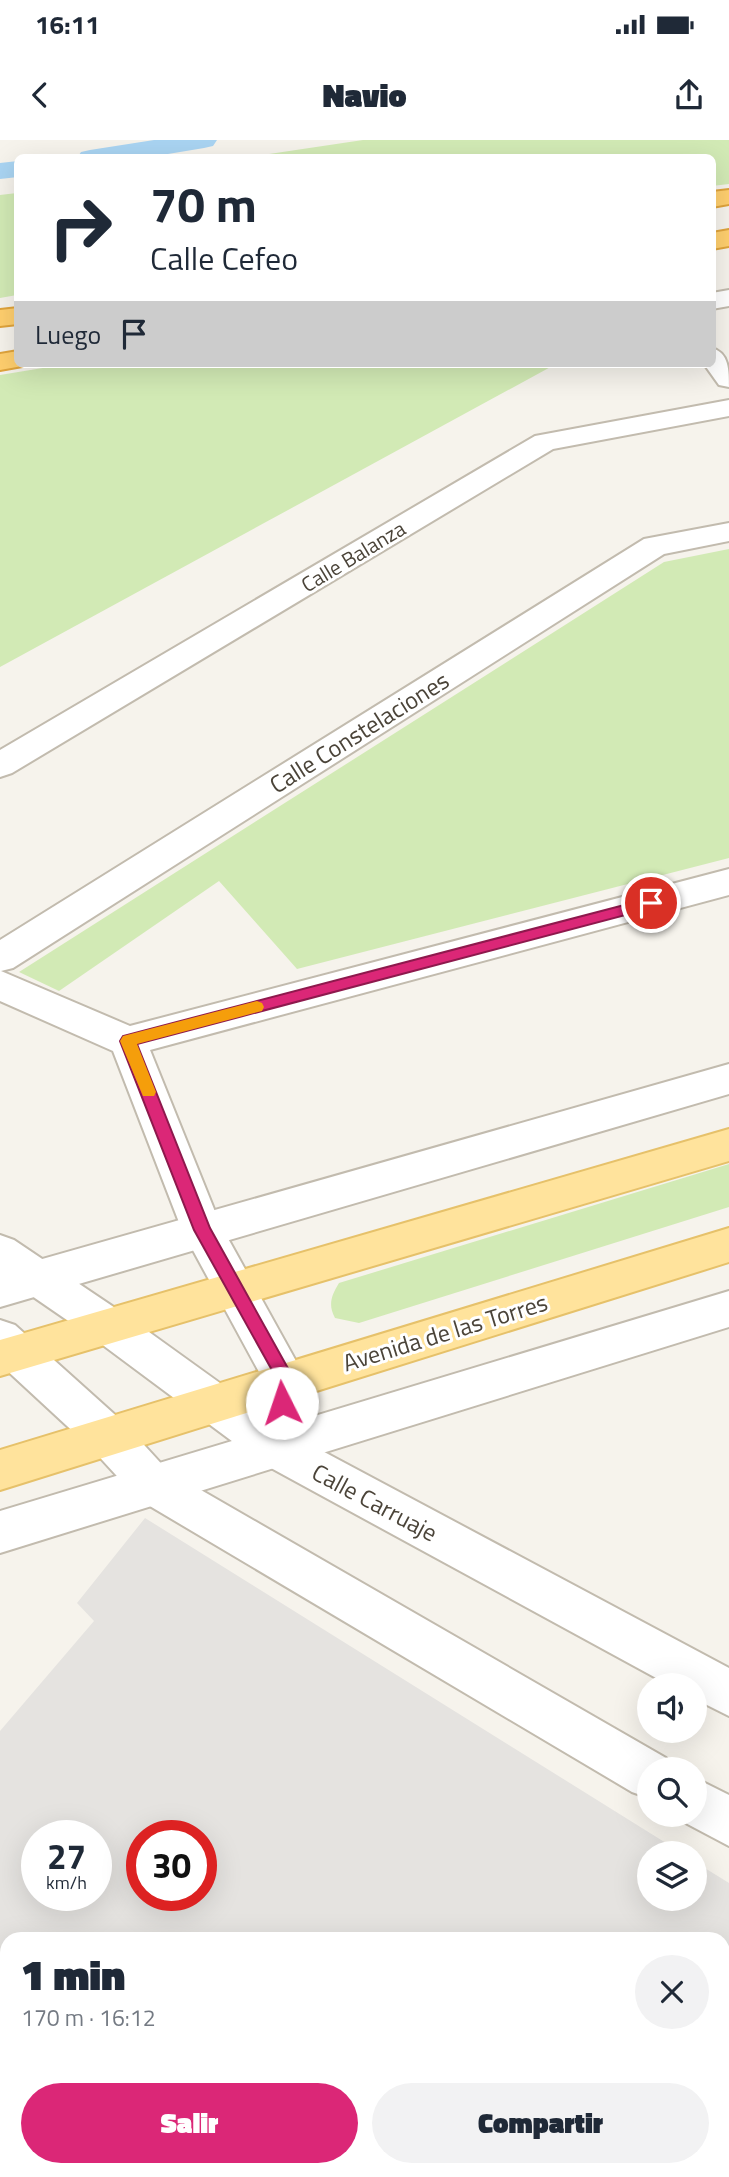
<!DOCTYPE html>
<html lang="es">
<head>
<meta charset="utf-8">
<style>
  :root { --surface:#fff; --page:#f2f2f3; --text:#1f2937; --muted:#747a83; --accent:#db2777 }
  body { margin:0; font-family:"Titillium Web",sans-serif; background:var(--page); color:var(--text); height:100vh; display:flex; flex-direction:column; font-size:26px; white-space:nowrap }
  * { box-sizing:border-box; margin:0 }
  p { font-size:23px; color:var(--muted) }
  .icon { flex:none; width:38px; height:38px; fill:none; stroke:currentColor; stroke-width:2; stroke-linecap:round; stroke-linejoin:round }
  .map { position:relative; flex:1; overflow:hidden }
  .drawer { position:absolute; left:0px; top:1792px; width:730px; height:245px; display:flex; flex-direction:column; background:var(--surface); border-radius:21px 21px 0 0; box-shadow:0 7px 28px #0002 }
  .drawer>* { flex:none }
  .banner { position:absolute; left:14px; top:14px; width:702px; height:214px; border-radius:10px; box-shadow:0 7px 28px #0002; background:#fff; color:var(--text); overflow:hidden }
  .controls { position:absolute; left:637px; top:1533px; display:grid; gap:14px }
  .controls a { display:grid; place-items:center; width:70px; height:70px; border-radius:50%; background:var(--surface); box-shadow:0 7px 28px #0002; font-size:35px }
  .speed { position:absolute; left:21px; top:1680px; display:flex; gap:14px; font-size:35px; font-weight:700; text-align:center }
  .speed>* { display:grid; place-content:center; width:91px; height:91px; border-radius:50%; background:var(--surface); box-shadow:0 7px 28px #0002; line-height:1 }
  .speed small { font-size:18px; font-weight:400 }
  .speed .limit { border:10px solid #d22; background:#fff; color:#111 }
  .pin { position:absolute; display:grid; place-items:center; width:60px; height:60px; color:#fff; margin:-30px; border:4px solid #fff; border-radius:50%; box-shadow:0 2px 7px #0007 }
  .me { position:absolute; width:77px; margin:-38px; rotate:356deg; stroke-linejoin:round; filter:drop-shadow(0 0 5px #0008) }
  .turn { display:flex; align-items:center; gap:24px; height:147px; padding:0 21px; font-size:32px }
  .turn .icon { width:91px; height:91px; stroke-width:2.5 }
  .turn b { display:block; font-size:49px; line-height:60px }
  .then { display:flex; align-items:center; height:66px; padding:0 21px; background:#0003; gap:14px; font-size:26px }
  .round { display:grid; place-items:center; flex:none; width:74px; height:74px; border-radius:37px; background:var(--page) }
  .headline { display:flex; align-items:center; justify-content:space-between; height:119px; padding:0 21px }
  h1 { font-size:42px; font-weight:800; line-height:52px }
  .primary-button { display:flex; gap:14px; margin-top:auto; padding:14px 21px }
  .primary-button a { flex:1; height:80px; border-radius:42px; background:var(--accent); color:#fff; font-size:28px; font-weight:800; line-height:80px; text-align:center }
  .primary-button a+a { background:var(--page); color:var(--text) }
  .status { display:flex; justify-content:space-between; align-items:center; height:49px; padding:0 35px; background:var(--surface); direction:ltr }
  .status svg { height:19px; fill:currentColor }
  header { display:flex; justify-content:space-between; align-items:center; height:91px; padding:0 21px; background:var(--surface); font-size:32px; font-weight:800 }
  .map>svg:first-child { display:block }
  .green { fill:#d2eab5 }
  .parking { fill:#e5e3e0; fill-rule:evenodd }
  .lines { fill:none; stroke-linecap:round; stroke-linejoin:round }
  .canal { fill:#a9d4f2; fill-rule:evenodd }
  .building { fill:#d8cfc1; stroke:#d3c7b4; stroke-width:2 }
  .minor-casing { stroke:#c2bbae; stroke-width:4 }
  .tertiary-casing { stroke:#c2bbae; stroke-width:4 }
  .primary-casing { stroke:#e6c16a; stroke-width:4 }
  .motorway-casing { stroke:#e0a43c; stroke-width:4 }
  .minor { fill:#fff; fill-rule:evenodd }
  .tertiary { fill:#fff; fill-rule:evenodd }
  .primary { fill:#ffe39c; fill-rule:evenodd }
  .motorway { fill:#ffcf6e; fill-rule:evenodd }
  .route { fill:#db2777; stroke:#8e194d; stroke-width:2 }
  .slow { fill:#f59e0b }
  .labels { text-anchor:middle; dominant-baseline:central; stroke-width:6; stroke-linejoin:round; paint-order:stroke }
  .far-street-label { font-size:21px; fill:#4b4439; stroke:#fff }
  .street-label { font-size:24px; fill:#4b4439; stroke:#fff }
</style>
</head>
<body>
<div class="status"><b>16:11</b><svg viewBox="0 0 49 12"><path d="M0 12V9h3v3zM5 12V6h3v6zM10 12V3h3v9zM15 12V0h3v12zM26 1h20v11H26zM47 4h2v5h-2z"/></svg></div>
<header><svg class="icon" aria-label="back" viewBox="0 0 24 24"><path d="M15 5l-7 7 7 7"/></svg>Navio<svg class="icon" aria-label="share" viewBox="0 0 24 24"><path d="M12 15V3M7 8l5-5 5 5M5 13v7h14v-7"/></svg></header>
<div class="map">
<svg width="729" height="2037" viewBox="0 0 729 2037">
  <rect width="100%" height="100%" fill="#f6f3ec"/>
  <!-- green -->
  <path class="green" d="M363,0H729V44L712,46V18L249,17Z
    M17,53V155L0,158V55Z
    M67,224H556L0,527V235Z
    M729,409V718L297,829L219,741L59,851L19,832L664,422Z
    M729,1024V1067L359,1183L335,1178C328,1165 331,1156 339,1143Z"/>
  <!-- parking -->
  <path class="parking" d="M145,1378L682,1713H649V1759H695V1722L729,1743V2037H294L284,2030H723V1799H7V1839L0,1834V1591L94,1481L77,1463ZM37,1696H96V1755H37ZM142,1696H201V1755H142Z"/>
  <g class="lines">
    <!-- canal -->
    <path class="canal" d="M154,0H217L213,6L204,8L144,18H77L81,12L90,10Z
      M18,21V37L0,39V23Z"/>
  </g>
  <!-- building -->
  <path class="building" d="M0,1834L7,1839V2030H284L294,2037H0Z"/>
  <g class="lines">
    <!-- minor casing -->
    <g class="minor-casing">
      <path id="minor" d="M729,150V166L712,169V153Z
        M712,208C729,213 729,230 729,247L719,245L704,224H712Z
        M729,260V276L553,309L12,633L0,637V610L535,296Z
        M729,383V401L664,414L13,828L1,831L130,886L729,729V755L150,910L220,1084L307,1241L298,1298L729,1528V1576L695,1559V1545H669L260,1322L96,1200L0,1134V1095L14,1100L124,1174L260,1272L265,1243L182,1090L113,911L0,861V800L644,399Z
        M0,1180L15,1185L123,1282L168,1331L666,1618L670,1629H649V1658L632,1652L138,1359L93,1310L0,1224Z
        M695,1638L729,1655V1706L678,1679L677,1675H695Z"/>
    </g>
    <!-- tertiary casing -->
    <g class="tertiary-casing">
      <path id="tertiary" d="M729,924V954L0,1167V1131Z
        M729,1151V1187L0,1413V1371Z"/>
    </g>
    <!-- primary casing -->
    <g class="primary-casing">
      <path id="primary" d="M729,989V1021L0,1236V1200Z
        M729,1088V1122L0,1350V1310Z"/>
    </g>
    <!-- motorway casing -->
    <g class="motorway-casing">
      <path id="motorway" d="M729,50V64L712,67V52Z
        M729,90V106L712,109V93Z
        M18,168V184L0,186V170Z
        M18,211V224L28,225L0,230V214Z"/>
    </g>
    <!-- minor -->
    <use href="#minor" class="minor"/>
    <!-- tertiary -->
    <use href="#tertiary" class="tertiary"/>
    <!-- primary -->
    <use href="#primary" class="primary"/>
    <!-- motorway -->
    <use href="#motorway" class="motorway"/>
  </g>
  <!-- route -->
  <path class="route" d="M651,758L656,759L658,763L656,767L137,904L210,1088L295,1241L289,1269L282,1271L276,1269L274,1263L278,1241L194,1090L120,901L123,896Z"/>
  <!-- slow -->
  <path class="slow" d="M257,861L262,863L264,867L262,871L137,904L156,952L154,956H143L120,901L123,896Z"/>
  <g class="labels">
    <!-- far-street labels -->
    <g class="far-street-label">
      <text transform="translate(353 416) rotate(-31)">Calle Balanza</text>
    </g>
    <!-- street labels -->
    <g class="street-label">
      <text transform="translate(359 592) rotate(-32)">Calle Constelaciones</text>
      <text transform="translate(445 1192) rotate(-17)">Avenida de las Torres</text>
      <text transform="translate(375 1362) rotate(28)">Calle Carruaje</text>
    </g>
  </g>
</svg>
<div class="controls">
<a><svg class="icon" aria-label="sound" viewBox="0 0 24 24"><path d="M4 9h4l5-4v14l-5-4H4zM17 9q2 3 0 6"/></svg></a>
<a><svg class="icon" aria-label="search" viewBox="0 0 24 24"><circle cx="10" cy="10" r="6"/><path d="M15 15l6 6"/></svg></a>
<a><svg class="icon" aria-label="layers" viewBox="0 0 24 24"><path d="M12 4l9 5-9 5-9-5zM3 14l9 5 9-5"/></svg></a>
</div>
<div class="speed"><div>27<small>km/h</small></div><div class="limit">30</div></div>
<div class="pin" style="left:651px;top:763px;background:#d93025"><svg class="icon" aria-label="arrive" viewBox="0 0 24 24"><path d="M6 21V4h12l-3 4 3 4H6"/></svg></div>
<svg class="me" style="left:282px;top:1263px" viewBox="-20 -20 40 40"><circle r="19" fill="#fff"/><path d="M0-13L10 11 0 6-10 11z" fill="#db2777"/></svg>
<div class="banner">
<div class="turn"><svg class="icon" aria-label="right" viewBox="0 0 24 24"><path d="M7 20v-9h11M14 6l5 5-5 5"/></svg><div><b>70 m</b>Calle Cefeo</div></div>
<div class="then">Luego<svg class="icon" aria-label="arrive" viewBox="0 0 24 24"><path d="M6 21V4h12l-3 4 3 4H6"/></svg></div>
</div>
<section class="drawer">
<div class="headline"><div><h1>1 min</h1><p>170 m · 16:12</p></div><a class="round"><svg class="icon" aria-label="close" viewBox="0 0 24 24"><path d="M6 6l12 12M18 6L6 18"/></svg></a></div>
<div class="primary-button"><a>Salir</a><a>Compartir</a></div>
</section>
</div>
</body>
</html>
